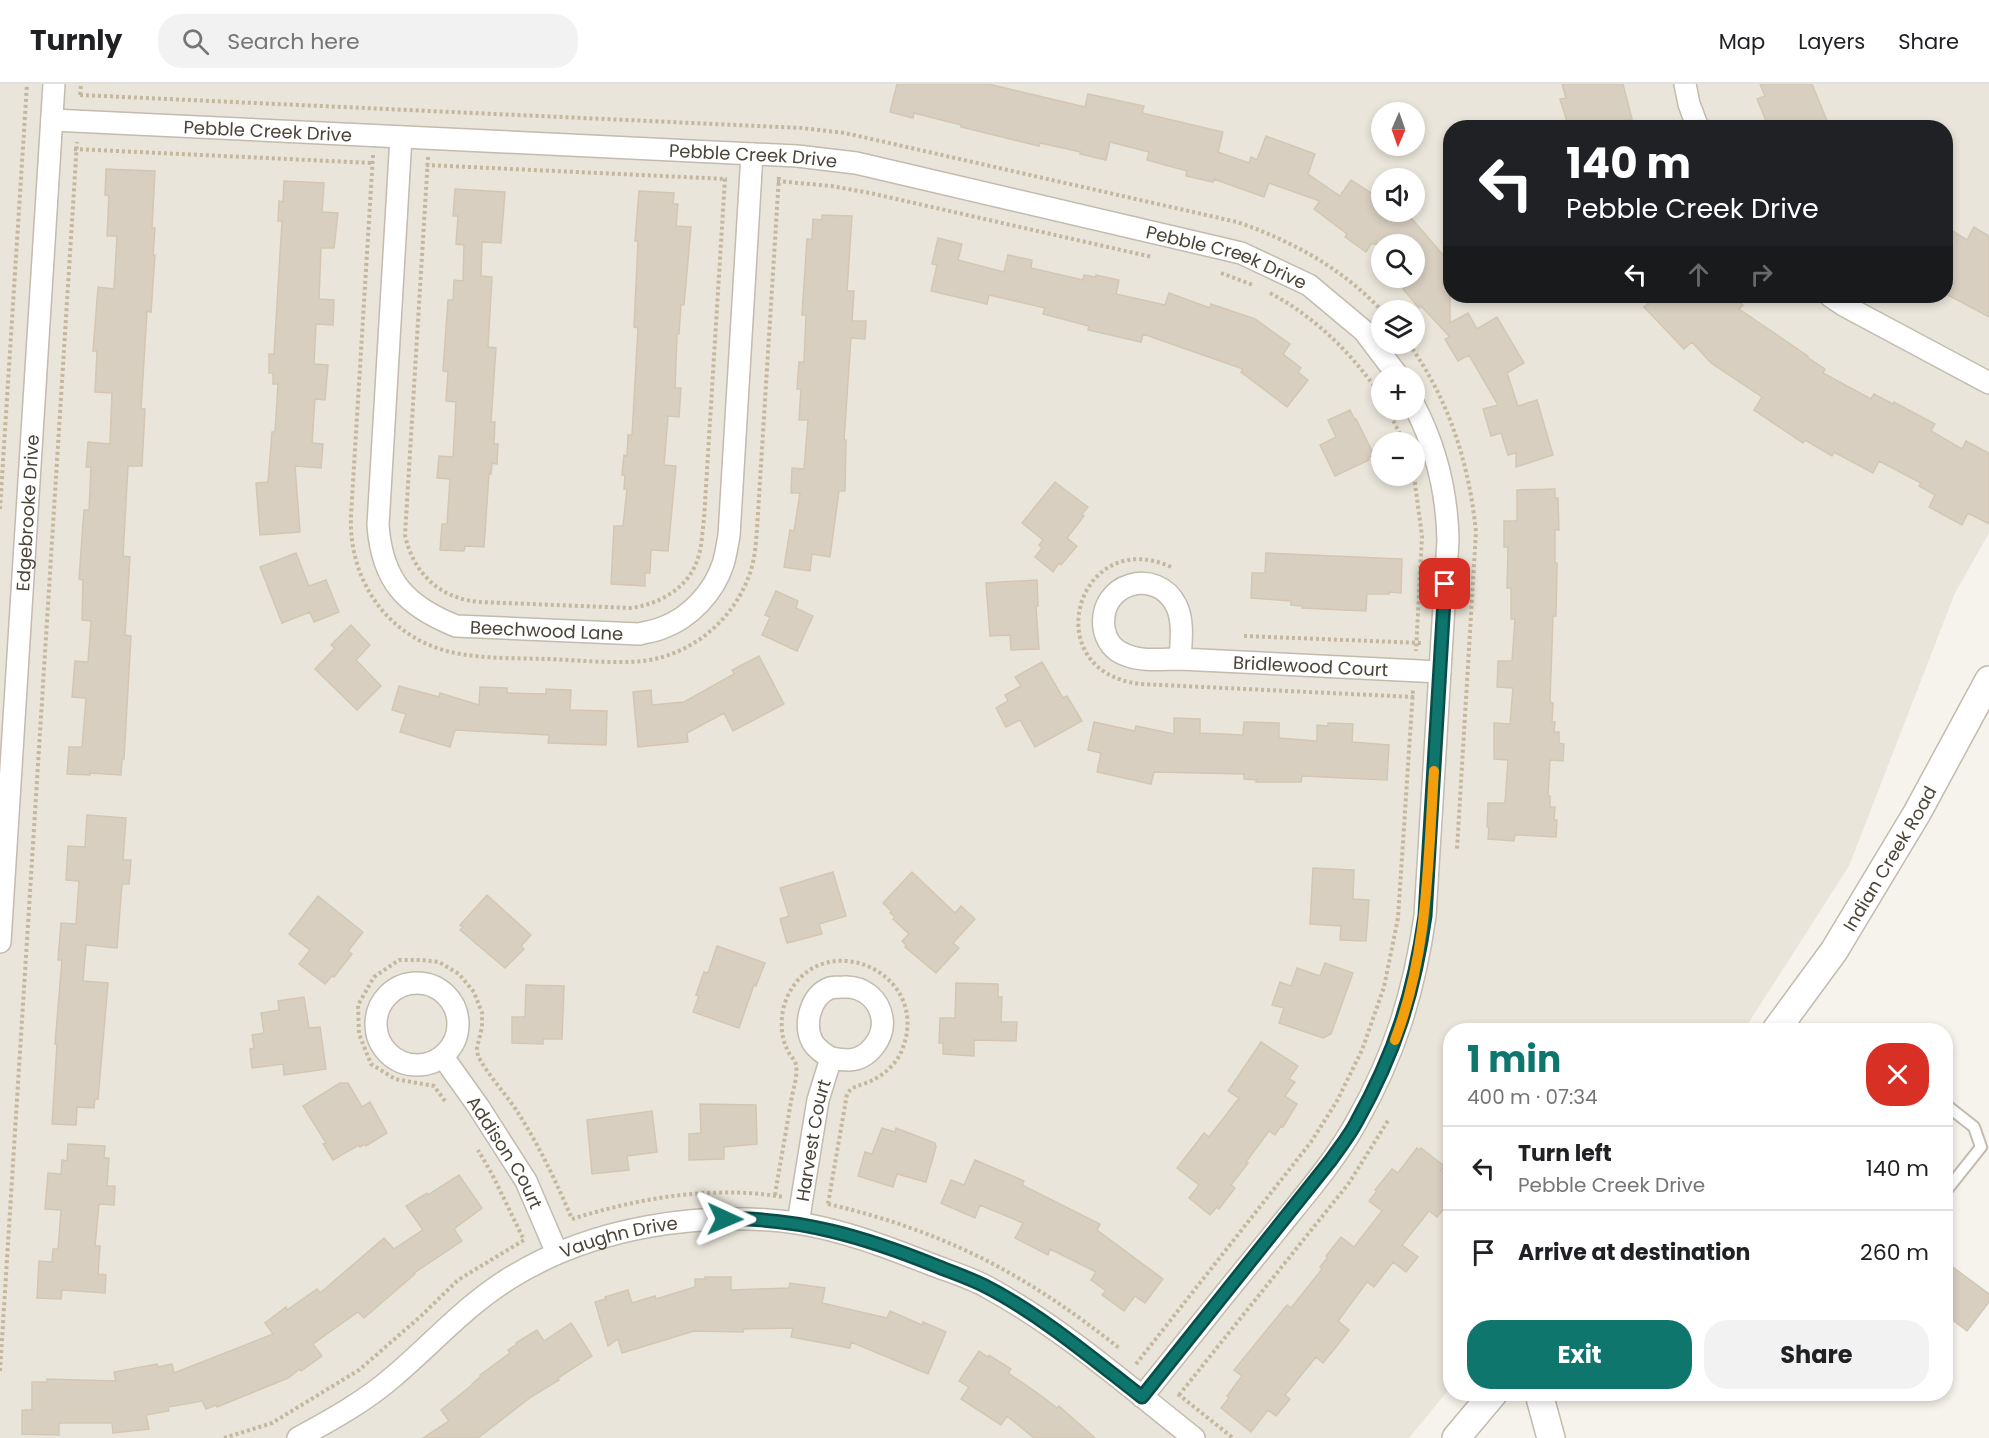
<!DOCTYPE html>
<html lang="en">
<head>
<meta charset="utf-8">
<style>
  :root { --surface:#fff; --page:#f2f2f2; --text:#202124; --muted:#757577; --line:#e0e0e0; --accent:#0f766e }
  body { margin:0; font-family:Poppins,sans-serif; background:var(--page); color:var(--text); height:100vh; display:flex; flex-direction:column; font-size:22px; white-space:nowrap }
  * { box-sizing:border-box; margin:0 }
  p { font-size:20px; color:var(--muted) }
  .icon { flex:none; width:33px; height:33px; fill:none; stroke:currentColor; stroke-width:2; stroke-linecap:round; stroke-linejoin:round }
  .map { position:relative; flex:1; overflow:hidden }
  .drawer { position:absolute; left:1443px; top:939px; width:510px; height:378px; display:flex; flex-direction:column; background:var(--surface); border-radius:24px; box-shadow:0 3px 9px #0003 }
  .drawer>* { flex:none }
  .banner { position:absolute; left:1443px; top:36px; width:510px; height:183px; border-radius:24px; box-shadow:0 3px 9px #0003; background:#202124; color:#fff; overflow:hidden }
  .needle { width:39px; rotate:182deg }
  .tools { position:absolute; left:1371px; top:18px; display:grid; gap:12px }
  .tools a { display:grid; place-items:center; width:54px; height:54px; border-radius:50%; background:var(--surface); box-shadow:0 3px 9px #0003; font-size:30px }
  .pin { position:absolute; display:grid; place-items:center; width:51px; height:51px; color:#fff; margin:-26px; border-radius:12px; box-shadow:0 3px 9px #0006 }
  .me { position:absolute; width:66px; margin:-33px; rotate:91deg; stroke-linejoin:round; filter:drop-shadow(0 0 4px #0008) }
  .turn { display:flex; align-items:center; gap:21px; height:126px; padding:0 24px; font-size:27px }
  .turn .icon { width:78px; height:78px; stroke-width:2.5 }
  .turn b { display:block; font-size:42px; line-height:51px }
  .lanes { display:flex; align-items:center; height:57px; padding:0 24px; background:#0003; justify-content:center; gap:30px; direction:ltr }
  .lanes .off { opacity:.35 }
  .round { display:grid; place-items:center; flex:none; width:63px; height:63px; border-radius:24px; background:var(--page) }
  .head { display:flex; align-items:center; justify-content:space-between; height:102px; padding:0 24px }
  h1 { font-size:36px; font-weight:700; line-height:45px; color:var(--accent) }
  .button { display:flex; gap:12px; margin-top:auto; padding:12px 24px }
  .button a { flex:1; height:69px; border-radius:24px; background:var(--accent); color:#fff; font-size:24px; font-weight:700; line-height:69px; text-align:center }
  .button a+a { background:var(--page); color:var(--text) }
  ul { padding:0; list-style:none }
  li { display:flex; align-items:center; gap:18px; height:84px; padding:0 24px; border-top:2px solid var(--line) }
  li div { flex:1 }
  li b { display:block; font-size:22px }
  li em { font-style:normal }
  header { display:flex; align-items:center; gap:36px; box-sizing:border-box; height:84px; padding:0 30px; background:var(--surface); border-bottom:2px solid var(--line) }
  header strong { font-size:28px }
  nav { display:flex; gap:33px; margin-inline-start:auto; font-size:21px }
  .search { width:420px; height:54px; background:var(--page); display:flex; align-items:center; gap:15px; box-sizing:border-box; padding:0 21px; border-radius:24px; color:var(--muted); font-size:22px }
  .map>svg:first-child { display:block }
  .residential { fill:#eae5da; fill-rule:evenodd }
  .building { fill:#d8cfc1; stroke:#d3c7b4; stroke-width:1.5 }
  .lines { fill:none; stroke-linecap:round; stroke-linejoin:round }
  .service-casing { stroke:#c2bbae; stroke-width:14 }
  .minor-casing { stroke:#c2bbae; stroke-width:24 }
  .tertiary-casing { stroke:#c2bbae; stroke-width:30 }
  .path { stroke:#c4b79f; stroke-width:4; stroke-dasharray:3 3; stroke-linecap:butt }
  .service { stroke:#fff; stroke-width:10 }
  .minor { stroke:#fff; stroke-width:21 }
  .tertiary { stroke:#fff; stroke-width:27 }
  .route-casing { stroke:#0a4d48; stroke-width:15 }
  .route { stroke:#0f766e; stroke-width:10 }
  .slow { stroke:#f59e0b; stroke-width:10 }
  .labels { text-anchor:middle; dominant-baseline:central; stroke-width:4.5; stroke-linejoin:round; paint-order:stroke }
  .street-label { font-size:18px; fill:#4b4439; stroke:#fff }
</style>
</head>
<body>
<header>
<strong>Turnly</strong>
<div class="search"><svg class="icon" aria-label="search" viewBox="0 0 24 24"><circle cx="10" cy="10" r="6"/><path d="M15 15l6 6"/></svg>Search here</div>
<nav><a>Map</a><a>Layers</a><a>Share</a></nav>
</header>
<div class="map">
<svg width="1989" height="1354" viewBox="0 0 1989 1354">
  <rect width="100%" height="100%" fill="#f6f3ec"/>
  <!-- residential -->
  <path class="residential" d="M0,0H1989V449L1955,509L1849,782L1744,946H1450V1304L1409,1354H0ZM1382,28H1414V62H1382ZM1450,44H1946V212H1450ZM1382,94H1414V128H1382ZM1382,160H1414V194H1382ZM1382,226H1414V260H1382ZM1382,292H1414V326H1382ZM1382,358H1414V392H1382Z"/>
  <!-- building -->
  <path class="building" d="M897,0H988L1085,23L1088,10L1144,22L1142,29L1223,48L1218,68L1249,79L1251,73L1257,76L1266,52L1315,70L1308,90L1340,112L1351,96L1382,116V128H1406L1450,179V192L1442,199L1450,209V239L1468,229L1477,245L1497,233L1524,279L1507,289L1518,322L1537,316L1553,371L1516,383V369L1508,371L1501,349L1491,352L1483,325L1498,321L1469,271L1458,277L1445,255L1450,253L1421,222L1419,224L1403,205L1414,195V160H1371L1366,168L1345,153L1347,150L1314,125L1320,117L1269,99L1264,113L1214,95L1213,98L1186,92L1187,87L1147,76L1149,68L1110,58L1106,76L1080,70L1081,68L1040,59L1039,62L961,43V41L914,29L913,34L890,28Z
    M1562,0H1623L1632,35L1621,37L1623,44H1569L1560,15L1566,14Z
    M1760,0H1812L1830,44H1769L1757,15L1765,12Z
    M106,85L155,87L152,144H155L153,171H155L151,228L147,227L141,325H145L142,382H128L123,472L130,473L125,551L131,552L124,675H122L121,691L90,689V691L67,690L69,663H82L86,614L72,613L75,577L88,578L91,537L82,536L83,496L79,495L84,426H89L91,383H86L88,358L110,360L112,309L95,308L97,267H93L98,203L114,205L117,152H107L109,112L105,111Z
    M284,97L324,99L322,128L338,129L334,164H321L319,215L334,216L333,241L316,240L314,280L328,281L325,316L315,315L312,359L323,360L321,384L295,382L300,448L260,451L256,399L268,398L272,348H275L278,300H273V289H269V270H274L282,137H278L279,117L283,118Z
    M455,105L505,108L501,159L482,158L481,192L492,193L488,263L496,264L491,338H495L494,360H498L497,380L492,379L491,390H489L484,463L465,462L464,467L440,466L442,440H447L450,395L437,394L439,372L453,373L456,318L446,317L448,288L443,287L448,216H453L454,196L463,197L464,161L456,160L458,132H453Z
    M639,107L674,109L673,120H678L676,142L691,143L684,221H681L679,250H677L675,304H681L679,333L668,332L664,381L676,382L668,467L651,466L650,489H645V502L611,500L614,442H623L627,405H624L625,391H622L624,371L627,372L628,351H632L638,244L634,243L638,157H635Z
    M822,131L852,132L847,207H854L852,237H866L865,255L851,254L844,356H846L845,407H839L830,473L812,470L810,487L784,483L790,446L794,447L800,409H791L792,384L804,385L808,336H799L801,305H797L799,278H804L806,231H802L807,155H812L813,135L822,136Z
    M1946,143L1967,156L1974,143L1989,152V233L1946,210Z
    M938,154L962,160L958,176L1004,188L1008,171L1032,176L1031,184L1083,196L1084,191L1096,193V191L1119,196L1116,210L1165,221L1169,209L1210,224L1211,220L1255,235L1290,260L1283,270L1301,284L1298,288L1308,296L1287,323L1241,288L1243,285L1143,250L1141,258L1088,246L1089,242L1043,230L1045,224L989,211L987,220L931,207L937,181L932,180Z
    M1657,212H1734L1743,221L1739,225L1808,272L1807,273L1825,285L1823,289L1871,315L1874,310L1893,320L1894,318L1935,340L1931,347L1962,365L1966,357L1989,369V440L1968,429L1962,441L1929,423L1935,411L1919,402L1921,399L1879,377L1873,389L1834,368L1832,372L1805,356L1803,359L1754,326L1762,313L1711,279L1692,258L1684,265L1644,223Z
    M1350,326L1355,336L1356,335L1374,371L1368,374L1369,376L1335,392L1320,361L1336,353L1328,336Z
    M1055,398L1088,423L1082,430L1084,432L1067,454L1077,462L1061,481L1059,479L1053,488L1035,473L1042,464L1039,461L1043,456L1022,439Z
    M1555,405V414H1558L1559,446H1555V479H1557L1556,532H1553L1550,618L1553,619L1552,638H1555L1554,648H1559V659L1564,660L1563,677L1550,676L1548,712H1550V723H1555L1554,736H1557L1556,753L1521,751H1515L1514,757L1488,755L1489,743H1487L1488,719H1505L1508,676L1494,675V639L1510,640L1513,604L1497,603L1498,577H1512L1515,535H1511V504H1507L1508,463H1504V437H1517V406Z
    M296,469L309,502L326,496L339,528L314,538L310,528L282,539L260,483Z
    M1266,469L1402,475L1401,509L1389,508V510H1367L1366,527L1302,524V522L1291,521V517L1251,514L1252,489H1265Z
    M1037,496L1038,522L1036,523L1039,565L1011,566L1010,551L990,552L986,499Z
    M776,507L798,517L796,524L813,532L797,567L762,551L770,533L765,531Z
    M351,541L370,561L356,576L381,602L357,626L315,585L335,564L331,561Z
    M759,572L784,620L733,647L724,629L687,649L688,658L638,663L633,608L651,606L652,621L684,618L734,590L732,586Z
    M1042,578L1063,614L1067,612L1082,637L1035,663L1020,636L1006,643L996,624L1008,617L1005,611L1021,602L1015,593Z
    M399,602L439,613L440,609L479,621L480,603L507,604V609L546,610V605L571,606L570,626L607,627L606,661L548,659L549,651L455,646L450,663L400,648L406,630L392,626Z
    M1174,634L1200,635V649L1243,651L1244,638L1279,639V654L1317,657V641L1328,642V639L1353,640L1352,658L1389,661L1387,696L1302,692L1301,698H1256L1257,696L1244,695V690L1154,688L1151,700L1097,688L1101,669L1088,666L1094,638L1135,647L1136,642L1174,650Z
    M87,731L126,734L123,776H131L129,800H122L117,864L86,861L83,897L108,899L98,1015H95L94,1024L77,1023L76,1041L52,1040L57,960H55L62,876H58L61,839L76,840L79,797L66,796L68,762L85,763Z
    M1313,784L1354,786L1353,815L1369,816L1366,857L1340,856L1341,842L1310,840Z
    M833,788L846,832L819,840L822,850L787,859L780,835L789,832L780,804Z
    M912,788L955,829L961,822L975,835L953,859L959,864L936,889L905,863L906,861L902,857L909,850L893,835L895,833L890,829L892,828L883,819Z
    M487,811L531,851L521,862L524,865L505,884L460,846L463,843L460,841Z
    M318,812L363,848L348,867L352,870L334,893L332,892L325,900L299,880L310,866L289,850Z
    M717,862L765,879L756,902L754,901L739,944L693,928L699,912L696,911L704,888L708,889Z
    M1325,879L1353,889L1331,950L1323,954L1279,939L1284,924L1272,921L1280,898L1291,902L1297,884L1320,892Z
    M956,899L998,900V913H1002L1001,938H1017L1016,957L974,956V972L943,970V959H939L940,934H955Z
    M526,901L564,902L562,955H543V960L512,959V933H525Z
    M304,913L309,944L320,943L326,985L284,991L283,980L252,984L250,965L254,964L252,951L264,949L261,929L279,926L278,917Z
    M1261,958L1298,982L1289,995L1295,998L1285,1012L1297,1020L1283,1043L1281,1042L1275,1051L1269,1047L1246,1078L1248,1079L1231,1101L1235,1104L1219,1125L1217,1123L1210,1131L1189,1114L1199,1101L1177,1084L1204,1049L1209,1053L1239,1014L1228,1007Z
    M340,999H348L362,1023L370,1018L387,1049L366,1062L365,1060L360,1063L359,1061L333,1076L323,1060L326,1059L303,1022Z
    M700,1020L756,1021L757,1060L724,1063V1075L689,1076V1050L701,1049Z
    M652,1027L657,1068L627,1072L629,1086L592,1090L587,1036Z
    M882,1044L895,1048L896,1044L935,1059L936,1063L926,1098L897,1090L893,1103L858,1092L865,1068L872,1070Z
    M68,1060L105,1062L104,1074H109L107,1102H115L114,1121L99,1120L95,1162H100L98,1190L106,1191L105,1209L62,1206L61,1215L37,1214L39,1177L52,1178L53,1165H58L61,1126L45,1125L48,1089L61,1090L62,1076L67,1077Z
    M1417,1064L1419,1066L1421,1064L1444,1082L1441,1087L1450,1094V1117L1437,1133L1429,1127L1402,1161L1418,1173L1406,1188L1393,1178L1374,1203L1367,1198L1338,1237L1349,1246L1340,1258L1323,1279L1316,1273L1285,1311L1290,1315L1276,1332L1268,1326L1251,1348L1221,1324L1229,1314L1227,1312L1242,1292L1234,1286L1287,1221L1291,1224L1322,1185L1320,1183L1328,1173L1326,1172L1341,1153L1354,1163L1382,1127L1369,1117L1377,1107L1375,1106L1392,1085L1398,1089Z
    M975,1076L1024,1097L1022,1101L1100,1140L1097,1146L1163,1195L1145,1219L1135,1212L1124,1227L1102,1211L1106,1207L1091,1196L1096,1188L1050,1165L1048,1171L1015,1154L1023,1139L980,1121L975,1134L941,1119L951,1096L964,1101Z
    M459,1091L482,1124L454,1145L462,1157L414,1189L415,1190L364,1234L358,1228L313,1260L322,1272L301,1287L300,1285L288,1294L217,1323L216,1321L206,1325L202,1317L168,1323L169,1327L146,1331L149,1345L113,1349L112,1339H59V1351L22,1350V1326H32V1298H47V1295L116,1297L114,1288L157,1280L158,1283L172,1280L174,1289L273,1250L265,1239L286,1223L287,1226L317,1205L320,1209L384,1154L394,1165L423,1146L406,1122L427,1109L428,1111Z
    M1946,1178L1989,1210V1218L1967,1247L1946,1231Z
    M705,1193H731V1206L789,1204L790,1199L825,1204L822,1219L887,1234L890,1227L922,1241L923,1238L946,1248L928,1290L851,1258L850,1264L791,1253L793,1244L744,1245L743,1248L694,1247L622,1269L618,1255L608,1262L595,1218L606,1215L605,1213L628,1206L632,1219L655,1212L656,1215L695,1203V1195H706Z
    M571,1239L592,1272L558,1294L559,1296L531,1313L478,1354H423L449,1337L441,1326L472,1301V1300L481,1292L480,1291L510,1269L508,1266L517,1260L516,1259L537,1246L544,1257Z
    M979,1267L988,1273L989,1271L1011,1285L1008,1289L1039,1310L1057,1324L1059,1322L1095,1354H1034L1007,1332L1001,1341L961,1315L969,1303L959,1297Z"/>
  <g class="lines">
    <!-- service casing -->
    <g class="service-casing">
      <path id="service" d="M1946,1021L1974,1043L1981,1063L1946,1107"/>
    </g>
    <!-- minor casing -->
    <g class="minor-casing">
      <g id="minor">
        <path d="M1685,0L1689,20L1698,44"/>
        <path id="s1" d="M52,36L797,72L856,79L1241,169L1309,201L1364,247L1398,292"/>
        <path id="s2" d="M401,53L378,441C382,497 406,522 456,542L639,550C647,548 655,547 662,544C690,534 714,508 723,480C726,471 727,461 729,452L752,70"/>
        <path d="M1830,212L1845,222L1989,299"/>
        <path id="s3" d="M1180,575C1181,559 1184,536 1176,521C1157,483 1098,498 1104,544C1106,557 1114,567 1126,571C1143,578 1163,575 1180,575L1440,588"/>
        <path id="s4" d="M0,858L54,0"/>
        <circle cx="417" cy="940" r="41"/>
        <path id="s5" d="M443,973L478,1022L526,1097L557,1169"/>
        <path id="s6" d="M798,1139L818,1016L831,974C836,975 843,976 849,976C869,975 885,953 882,934C879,915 863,902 844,903C840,903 834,903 830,904C810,912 803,941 813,959C818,966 824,970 831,974"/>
        <path d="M1142,1313C1186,1258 1231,1202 1276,1147C1304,1112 1335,1077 1357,1037C1395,970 1414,908 1425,832L1448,456C1447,409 1436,363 1414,321"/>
        <path id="s7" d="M298,1354C331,1336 364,1318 393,1293C432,1260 466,1221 510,1194C592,1143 702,1126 797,1139C843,1146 887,1163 930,1180C948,1187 969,1193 987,1203C1061,1243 1128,1302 1194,1354"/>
      </g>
    </g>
    <!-- tertiary casing -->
    <g class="tertiary-casing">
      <g id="tertiary">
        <path id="s8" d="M1776,946L1834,867L1917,729L1989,596"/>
        <path d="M1539,1310L1551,1354"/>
        <path d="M1456,1354L1493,1310"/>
      </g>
    </g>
    <!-- path -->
    <path class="path" d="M80,11L802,44L845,49L1237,138C1292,157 1342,184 1382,227
      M80,11L81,0
      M74,65L373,79
      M373,71L351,431C348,499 391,559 461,570C489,575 519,574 547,575C579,576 611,580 643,577C693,571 736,534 751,486C755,473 756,458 757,445L779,92
      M428,73L405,451C413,489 440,515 480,518L631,524C659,520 687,505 697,477C702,464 702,449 704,435L725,94
      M426,81L727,95
      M777,97L831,102L870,109L1152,173
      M1221,189L1253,201
      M1270,209C1317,234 1352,270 1382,313
      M1409,260C1449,316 1469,379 1476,448L1457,765
      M1388,326L1404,358
      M1414,392L1422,452L1416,567
      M0,425L27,0
      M1171,483C1078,440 1034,587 1140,600L1414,613
      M1244,552L1422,559
      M445,1017L434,1002L395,995L371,980L359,950L358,921L374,893L399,876H421L439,878L459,890L474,908L482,929V943L477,964L478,972C489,993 508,1012 520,1032C541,1065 557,1100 572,1135
      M775,1111C780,1080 786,1048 791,1017C793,1006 798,991 796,981C795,975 789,971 787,965C780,951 780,931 786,916C817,839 934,886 902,966C896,981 882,993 866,999C859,1002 852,1002 847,1010L828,1120
      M828,1120C944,1147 1026,1190 1119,1264
      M572,1135C640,1114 711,1101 783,1113
      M1136,1280L1311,1058L1337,1017L1362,966L1384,903L1398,834L1413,606
      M0,1287L77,58
      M1178,1310L1233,1354
      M1179,1311L1349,1099L1389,1035
      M224,1354L272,1339L359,1286L421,1232L458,1196L524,1156L492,1090L478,1066"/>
    <!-- service -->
    <use href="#service" class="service"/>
    <!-- minor -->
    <use href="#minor" class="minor"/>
    <!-- tertiary -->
    <use href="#tertiary" class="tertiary"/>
  </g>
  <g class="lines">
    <!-- route casing -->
    <g class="route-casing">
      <path id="route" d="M725,1135C798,1133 867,1154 934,1181C951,1188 969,1194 985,1202C1040,1230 1093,1275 1142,1313L1331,1076C1340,1063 1350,1051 1357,1037C1395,969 1414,909 1425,832L1445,500"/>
    </g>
    <!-- route -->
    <use href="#route" class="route"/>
    <!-- slow -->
    <path class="slow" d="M1395,956C1428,870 1428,778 1434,687"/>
  </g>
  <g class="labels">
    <!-- street labels -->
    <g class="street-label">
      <text stroke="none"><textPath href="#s1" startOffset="216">Pebble Creek Drive</textPath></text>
      <text stroke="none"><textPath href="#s1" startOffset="702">Pebble Creek Drive</textPath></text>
      <text stroke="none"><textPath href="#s1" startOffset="1188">Pebble Creek Drive</textPath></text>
      <text stroke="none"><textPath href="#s4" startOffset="430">Edgebrooke Drive</textPath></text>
      <text stroke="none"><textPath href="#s2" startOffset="616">Beechwood Lane</textPath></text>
      <text stroke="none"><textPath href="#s3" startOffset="386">Bridlewood Court</textPath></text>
      <text stroke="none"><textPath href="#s8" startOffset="206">Indian Creek Road</textPath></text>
      <text stroke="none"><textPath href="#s6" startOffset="84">Harvest Court</textPath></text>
      <text stroke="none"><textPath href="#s5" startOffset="114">Addison Court</textPath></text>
      <text stroke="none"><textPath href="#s7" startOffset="384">Vaughn Drive</textPath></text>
    </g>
  </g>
</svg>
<div class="tools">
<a><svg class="needle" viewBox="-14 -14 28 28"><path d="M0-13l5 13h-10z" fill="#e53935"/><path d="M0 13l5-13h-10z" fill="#757577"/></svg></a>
<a><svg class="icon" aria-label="sound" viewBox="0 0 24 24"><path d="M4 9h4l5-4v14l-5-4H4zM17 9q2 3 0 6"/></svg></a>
<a><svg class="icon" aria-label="search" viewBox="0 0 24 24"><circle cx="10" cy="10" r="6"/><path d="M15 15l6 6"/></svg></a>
<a><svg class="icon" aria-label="layers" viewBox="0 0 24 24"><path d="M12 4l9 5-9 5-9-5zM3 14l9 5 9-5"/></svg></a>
<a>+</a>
<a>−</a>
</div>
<div class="pin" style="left:1445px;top:500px;background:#d93025"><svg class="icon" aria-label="arrive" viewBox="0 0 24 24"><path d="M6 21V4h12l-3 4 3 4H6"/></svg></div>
<svg class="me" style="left:725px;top:1135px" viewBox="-20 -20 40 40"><path d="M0-17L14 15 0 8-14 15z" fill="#0f766e" stroke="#fff" stroke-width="4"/></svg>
<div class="banner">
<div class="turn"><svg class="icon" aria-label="left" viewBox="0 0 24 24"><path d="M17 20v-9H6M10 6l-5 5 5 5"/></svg><div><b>140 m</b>Pebble Creek Drive</div></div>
<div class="lanes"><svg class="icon" aria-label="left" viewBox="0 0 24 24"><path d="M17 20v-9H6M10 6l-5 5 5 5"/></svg><svg class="icon off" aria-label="ahead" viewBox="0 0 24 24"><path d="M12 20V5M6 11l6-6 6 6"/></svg><svg class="icon off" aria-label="right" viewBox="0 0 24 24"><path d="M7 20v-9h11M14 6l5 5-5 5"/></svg></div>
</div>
<section class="drawer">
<div class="head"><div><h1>1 min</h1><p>400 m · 07:34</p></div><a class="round" style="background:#d93025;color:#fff"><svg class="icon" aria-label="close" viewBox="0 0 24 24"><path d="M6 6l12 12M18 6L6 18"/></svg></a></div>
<ul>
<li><svg class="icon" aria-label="left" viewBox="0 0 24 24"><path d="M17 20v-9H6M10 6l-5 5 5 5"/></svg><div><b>Turn left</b><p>Pebble Creek Drive</p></div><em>140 m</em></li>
<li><svg class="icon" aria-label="arrive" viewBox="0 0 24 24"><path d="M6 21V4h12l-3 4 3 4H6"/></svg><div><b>Arrive at destination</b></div><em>260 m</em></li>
</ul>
<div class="button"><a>Exit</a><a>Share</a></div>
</section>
</div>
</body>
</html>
